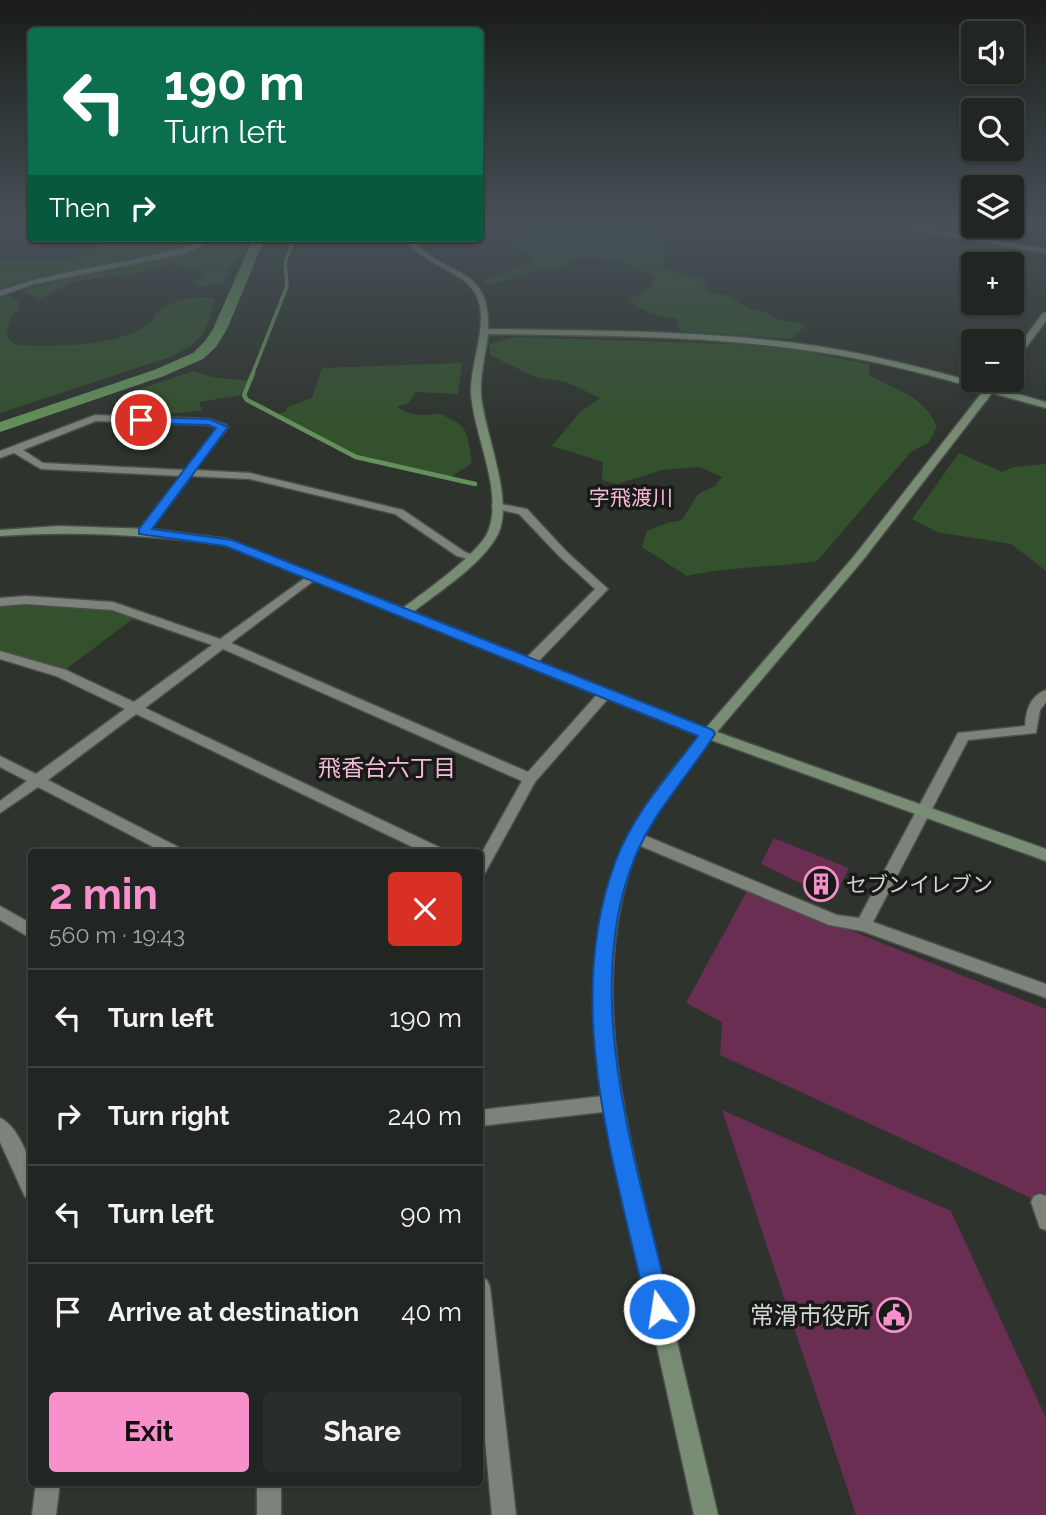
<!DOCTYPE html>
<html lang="en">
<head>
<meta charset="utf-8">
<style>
  :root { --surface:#222622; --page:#2a2e2a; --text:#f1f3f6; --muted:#a2a5a5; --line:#3f4340; --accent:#f890cb }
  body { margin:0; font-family:Raleway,"Noto Sans JP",sans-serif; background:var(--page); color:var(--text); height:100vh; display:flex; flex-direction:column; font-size:26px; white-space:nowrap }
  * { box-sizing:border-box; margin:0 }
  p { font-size:23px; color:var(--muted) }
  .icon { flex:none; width:38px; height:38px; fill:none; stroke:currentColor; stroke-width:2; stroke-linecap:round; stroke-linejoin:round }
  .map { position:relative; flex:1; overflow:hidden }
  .drawer { position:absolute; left:28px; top:849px; width:455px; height:637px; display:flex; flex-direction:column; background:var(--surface); border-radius:7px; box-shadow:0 2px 5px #0004,0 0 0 2px var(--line) }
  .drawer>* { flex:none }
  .banner { position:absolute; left:28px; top:28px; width:455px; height:214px; border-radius:7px; box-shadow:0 2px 5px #0004,0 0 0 2px var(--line); background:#0b6e4f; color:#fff; overflow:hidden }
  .tools { position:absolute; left:961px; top:21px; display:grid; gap:14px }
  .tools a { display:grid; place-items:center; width:63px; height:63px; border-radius:7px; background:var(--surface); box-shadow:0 2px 5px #0004,0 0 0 2px var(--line); font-size:35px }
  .pin { position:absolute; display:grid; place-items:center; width:60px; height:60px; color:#fff; margin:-30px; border:4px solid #fff; border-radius:50%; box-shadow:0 2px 7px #0007 }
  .me { position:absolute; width:77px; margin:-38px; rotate:347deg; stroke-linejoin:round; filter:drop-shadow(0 0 5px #0008) }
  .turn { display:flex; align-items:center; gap:24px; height:147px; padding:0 21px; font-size:32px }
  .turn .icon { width:91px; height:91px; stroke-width:2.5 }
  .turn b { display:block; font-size:49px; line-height:60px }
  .then { display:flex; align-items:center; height:66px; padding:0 21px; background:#0003; gap:14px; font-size:26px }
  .round { display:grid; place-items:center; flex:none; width:74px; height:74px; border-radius:7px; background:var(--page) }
  .head { display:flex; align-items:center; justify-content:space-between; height:119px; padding:0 21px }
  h1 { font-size:42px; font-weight:700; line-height:52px; color:var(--accent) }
  .action { display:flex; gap:14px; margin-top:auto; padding:14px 21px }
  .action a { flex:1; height:80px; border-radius:7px; background:var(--accent); color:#111; font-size:28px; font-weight:700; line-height:80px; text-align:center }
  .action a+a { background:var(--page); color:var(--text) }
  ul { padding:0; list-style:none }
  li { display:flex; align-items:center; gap:21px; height:98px; padding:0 21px; border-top:2px solid var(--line) }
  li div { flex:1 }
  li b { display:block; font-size:26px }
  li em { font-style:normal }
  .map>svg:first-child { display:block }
  .green { fill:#33512c }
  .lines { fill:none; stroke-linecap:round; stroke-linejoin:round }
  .stream-far1 { stroke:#65925b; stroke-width:3.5 }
  .stream { stroke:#65925b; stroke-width:4.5 }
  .canal { fill:#65925b; fill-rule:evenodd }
  .building { fill:#692e51 }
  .lane-casing { stroke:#4b4f4a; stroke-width:3 }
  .street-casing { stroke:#4b4f4a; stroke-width:3 }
  .secondary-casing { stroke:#4b4f4a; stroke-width:3 }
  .lane { fill:#7d827b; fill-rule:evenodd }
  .street { fill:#7d827b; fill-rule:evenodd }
  .secondary { fill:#788d73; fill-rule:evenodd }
  .route { fill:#1a73e8; stroke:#114b97; stroke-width:2 }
  .labels { text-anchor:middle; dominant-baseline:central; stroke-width:7; stroke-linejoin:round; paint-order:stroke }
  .far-quarter-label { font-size:21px; fill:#f6bada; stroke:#181a17 }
  .poi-label { font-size:21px; fill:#d2d5d1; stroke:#181a17; text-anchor:start }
  .neighbourhood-label { font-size:23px; fill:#f6bada; stroke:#181a17 }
  .near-poi-label { font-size:24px; fill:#d2d5d1; stroke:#181a17; text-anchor:end }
</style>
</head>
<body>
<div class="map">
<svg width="1046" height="1515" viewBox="0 0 1046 1515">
  <rect width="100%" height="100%" fill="#2e332d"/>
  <!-- green -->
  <path class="green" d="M519,223L665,224L670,230L659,232C667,246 667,251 662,265L677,273L701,278L711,294H723L753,310L763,311L782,321L798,322L804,327L791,339L680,331L677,319L650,313L627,301L652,287L655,277L618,260L583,257L555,269L526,273L489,286L482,282L537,259L511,247L530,230Z
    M114,238H201L170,249L32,279L0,288V260C26,259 51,264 76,257C91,253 103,243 114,238Z
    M226,238H250L243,256L236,259L222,283L198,287L194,280L203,277L202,272L182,267L180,263L138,273L74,282L40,299L22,291C73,273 128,270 181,255C196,250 213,247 226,238Z
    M9,295L18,301L20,309L11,317L6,335L15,345C54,346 116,348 149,324C153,321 154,315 158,311C171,300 200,294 215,299C205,335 206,337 174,356L0,413V299Z
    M515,337L733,344L798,350L870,364L869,375C897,391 924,395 937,427L929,442L911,452L817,561C774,567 730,567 687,576L642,547L647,531L667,523L682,520L698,494L715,486L722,477L700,467L663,470L617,484L602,480L603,462L552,446L579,413L600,398L566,382L535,377L490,355L489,344Z
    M462,363L458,394L415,392L409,403L397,407C406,415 426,417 437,413C470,426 466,429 472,463L451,477L355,455L279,414L286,411L288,407L312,398L322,368Z
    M194,371C212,379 229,378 248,381L240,395L199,402L202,410C176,416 147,412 121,406L122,395Z
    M959,453L1002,472L1013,467L1046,464V571L1011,544L937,532L912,519Z
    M0,602L113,606L139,614L61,673L0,655Z"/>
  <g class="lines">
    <!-- stream-far1 -->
    <path class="stream-far1" d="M252,375L287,286L285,263L294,238"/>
    <!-- stream -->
    <path class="stream" d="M253,373L244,395L247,400L356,457L475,484"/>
    <!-- canal -->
    <path class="canal" d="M253,238H265L227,329L216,347L203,359L164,376L0,432V422L154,370L193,353L205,341L213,329Z"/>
  </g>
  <!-- building -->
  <path class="building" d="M774,838L849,868L833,899L761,864Z
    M748,889L1046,1009V1205L720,1055L722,1022L686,1003Z
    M722,1110L951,1211L1046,1418V1515H856Z"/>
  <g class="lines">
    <!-- lane casing -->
    <g class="lane-casing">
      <path id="lane" d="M1040,1194L1046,1196V1230L1040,1228L1031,1202L1034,1196Z"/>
    </g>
    <!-- street casing -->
    <g class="street-casing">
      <path id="street" d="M876,223H891L1046,249V253Z
        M210,238H221L184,254L34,284L0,296V291C68,266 143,264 210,238Z
        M95,415L209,419L226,425L228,427L195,470L250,473L403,510L465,552L478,557L472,560L457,556L395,514L250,479L191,476L148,533L144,534L138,531L181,476L41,469L14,453L0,458V451ZM96,421L208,425L217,428L185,470L43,463L23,450Z
        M496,503L527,509L567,552L608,589L535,665H525L524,662L525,659L595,589L559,556L519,514L492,508V504Z
        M312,573L316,575V579L231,643L528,772L601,690H611L613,693L535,782L485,873L480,875V856L522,781L223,649L145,708L441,848L443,852H423L136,714L48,780L180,848L182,852H163L38,787L0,813V801L27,781L0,767V756L36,774L125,709L56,676L0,659V651L66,670L134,702L212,645L112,610L26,604L0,606V598L26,596L113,602L220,639Z
        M1046,690V702L1040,710L1036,733L968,740L873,922L1046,984V998L862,931L829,925L631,842L628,838L631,834H641L837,915L859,918L958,733L1025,726C1026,710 1030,696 1046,690Z
        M0,906L32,924V939L0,920Z
        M612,1095L619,1097L621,1103L619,1109L612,1111L480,1126V1110Z
        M0,1118C15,1124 26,1150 31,1165C34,1175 32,1188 32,1199L25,1197L0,1142Z
        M480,1277L487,1280L490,1287L516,1515H492L480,1387Z
        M36,1482H60L56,1515H32Z
        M257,1482H281V1515H257Z"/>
    </g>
    <!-- secondary casing -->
    <g class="secondary-casing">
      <path id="secondary" d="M404,238H412C441,279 491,261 488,329C598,331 708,330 817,346C875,355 932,370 988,386L992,380H1001L996,388L1046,402V408L992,393L863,560L717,732L1046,849V861L711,740C682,776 649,815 633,860C588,991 627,1127 657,1256C677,1343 698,1429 718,1515H694C675,1429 656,1342 637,1256C608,1126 570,990 618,859C635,813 669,773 700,736L225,545C147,535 79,531 0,536V530L58,526L152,529L227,539L403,608C424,592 482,552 489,529C503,488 473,434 471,392C470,362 491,319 475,293C462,270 424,266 404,238ZM488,334C598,336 709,335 818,352C874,360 929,375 984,390L855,555L706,728L413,612C440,591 481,565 497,536C516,502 483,431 481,393C480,373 486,353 488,334Z
        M1046,312V321L1015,362L1012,363V355L1043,313Z"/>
    </g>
    <!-- lane -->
    <use href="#lane" class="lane"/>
    <!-- street -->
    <use href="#street" class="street"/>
    <!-- secondary -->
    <use href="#secondary" class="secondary"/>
  </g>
  <!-- sky -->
  <linearGradient id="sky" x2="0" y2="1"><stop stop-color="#191c19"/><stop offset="0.51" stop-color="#465057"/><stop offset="1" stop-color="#465057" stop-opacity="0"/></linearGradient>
  <rect width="1046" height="435" fill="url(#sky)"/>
  <!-- route -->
  <path class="route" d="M137,417L209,419L228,427L152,529L232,540L713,730L715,734C689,775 654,811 635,857C578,996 639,1170 671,1309L668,1317L659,1321L651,1317L647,1309C615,1164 561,1005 616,860C634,813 669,775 698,736L225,546L139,534V529L216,428L208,425L141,423L137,422Z"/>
  <!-- icons -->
  <defs>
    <g id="building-ring" transform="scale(1.75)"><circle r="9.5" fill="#181a17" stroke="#f890cb" stroke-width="1.5"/><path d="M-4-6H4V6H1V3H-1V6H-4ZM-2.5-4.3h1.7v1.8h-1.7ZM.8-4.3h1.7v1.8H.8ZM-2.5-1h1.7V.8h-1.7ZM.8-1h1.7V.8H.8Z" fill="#f890cb"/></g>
    <g id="civic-ring" transform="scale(1.75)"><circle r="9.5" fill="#181a17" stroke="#f890cb" stroke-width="1.5"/><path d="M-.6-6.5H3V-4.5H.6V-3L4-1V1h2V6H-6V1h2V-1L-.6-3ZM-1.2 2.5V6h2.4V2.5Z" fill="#f890cb"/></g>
  </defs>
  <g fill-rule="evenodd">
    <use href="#building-ring" x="821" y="884"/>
    <use href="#civic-ring" x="894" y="1315"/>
  </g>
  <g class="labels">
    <!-- far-quarter labels -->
    <g class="far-quarter-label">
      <text x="631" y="497">字飛渡川</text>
    </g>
    <!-- poi labels -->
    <g class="poi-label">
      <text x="846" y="884">セブンイレブン</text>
    </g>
    <!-- neighbourhood labels -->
    <g class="neighbourhood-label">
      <text x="387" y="767">飛香台六丁目</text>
    </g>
    <!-- near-poi labels -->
    <g class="near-poi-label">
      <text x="870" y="1315">常滑市役所</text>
    </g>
  </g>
</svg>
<div class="tools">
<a><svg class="icon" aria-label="sound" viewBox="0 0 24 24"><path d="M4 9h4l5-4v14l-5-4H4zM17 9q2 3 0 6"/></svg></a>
<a><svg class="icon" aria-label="search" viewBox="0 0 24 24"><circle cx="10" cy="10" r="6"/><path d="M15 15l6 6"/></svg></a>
<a><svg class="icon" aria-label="layers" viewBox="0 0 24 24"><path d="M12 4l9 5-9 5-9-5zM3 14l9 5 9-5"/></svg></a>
<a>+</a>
<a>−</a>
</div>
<div class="pin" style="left:141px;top:420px;background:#d93025"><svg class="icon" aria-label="arrive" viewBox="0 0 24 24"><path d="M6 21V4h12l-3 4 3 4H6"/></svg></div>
<svg class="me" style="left:659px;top:1309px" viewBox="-20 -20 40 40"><circle r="17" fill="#1a73e8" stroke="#fff" stroke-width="3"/><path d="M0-11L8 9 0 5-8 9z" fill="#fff"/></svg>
<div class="banner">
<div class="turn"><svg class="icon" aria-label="left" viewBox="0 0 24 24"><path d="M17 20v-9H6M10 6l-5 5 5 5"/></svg><div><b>190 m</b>Turn left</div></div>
<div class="then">Then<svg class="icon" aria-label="right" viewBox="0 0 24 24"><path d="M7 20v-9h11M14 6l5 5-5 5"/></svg></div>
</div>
<section class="drawer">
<div class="head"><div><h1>2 min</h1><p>560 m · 19:43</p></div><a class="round" style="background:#d93025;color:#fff"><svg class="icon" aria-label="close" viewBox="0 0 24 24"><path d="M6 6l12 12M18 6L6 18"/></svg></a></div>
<ul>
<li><svg class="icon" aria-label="left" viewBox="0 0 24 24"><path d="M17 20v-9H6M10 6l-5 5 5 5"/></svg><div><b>Turn left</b></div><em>190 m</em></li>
<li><svg class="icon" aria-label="right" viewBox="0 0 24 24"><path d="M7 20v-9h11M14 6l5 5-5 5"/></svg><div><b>Turn right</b></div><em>240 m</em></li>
<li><svg class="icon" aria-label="left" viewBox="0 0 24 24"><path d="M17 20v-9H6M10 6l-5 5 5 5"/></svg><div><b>Turn left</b></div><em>90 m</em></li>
<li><svg class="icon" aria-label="arrive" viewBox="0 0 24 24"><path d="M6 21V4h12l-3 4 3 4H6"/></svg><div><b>Arrive at destination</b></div><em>40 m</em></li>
</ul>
<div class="action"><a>Exit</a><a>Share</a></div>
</section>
</div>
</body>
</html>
